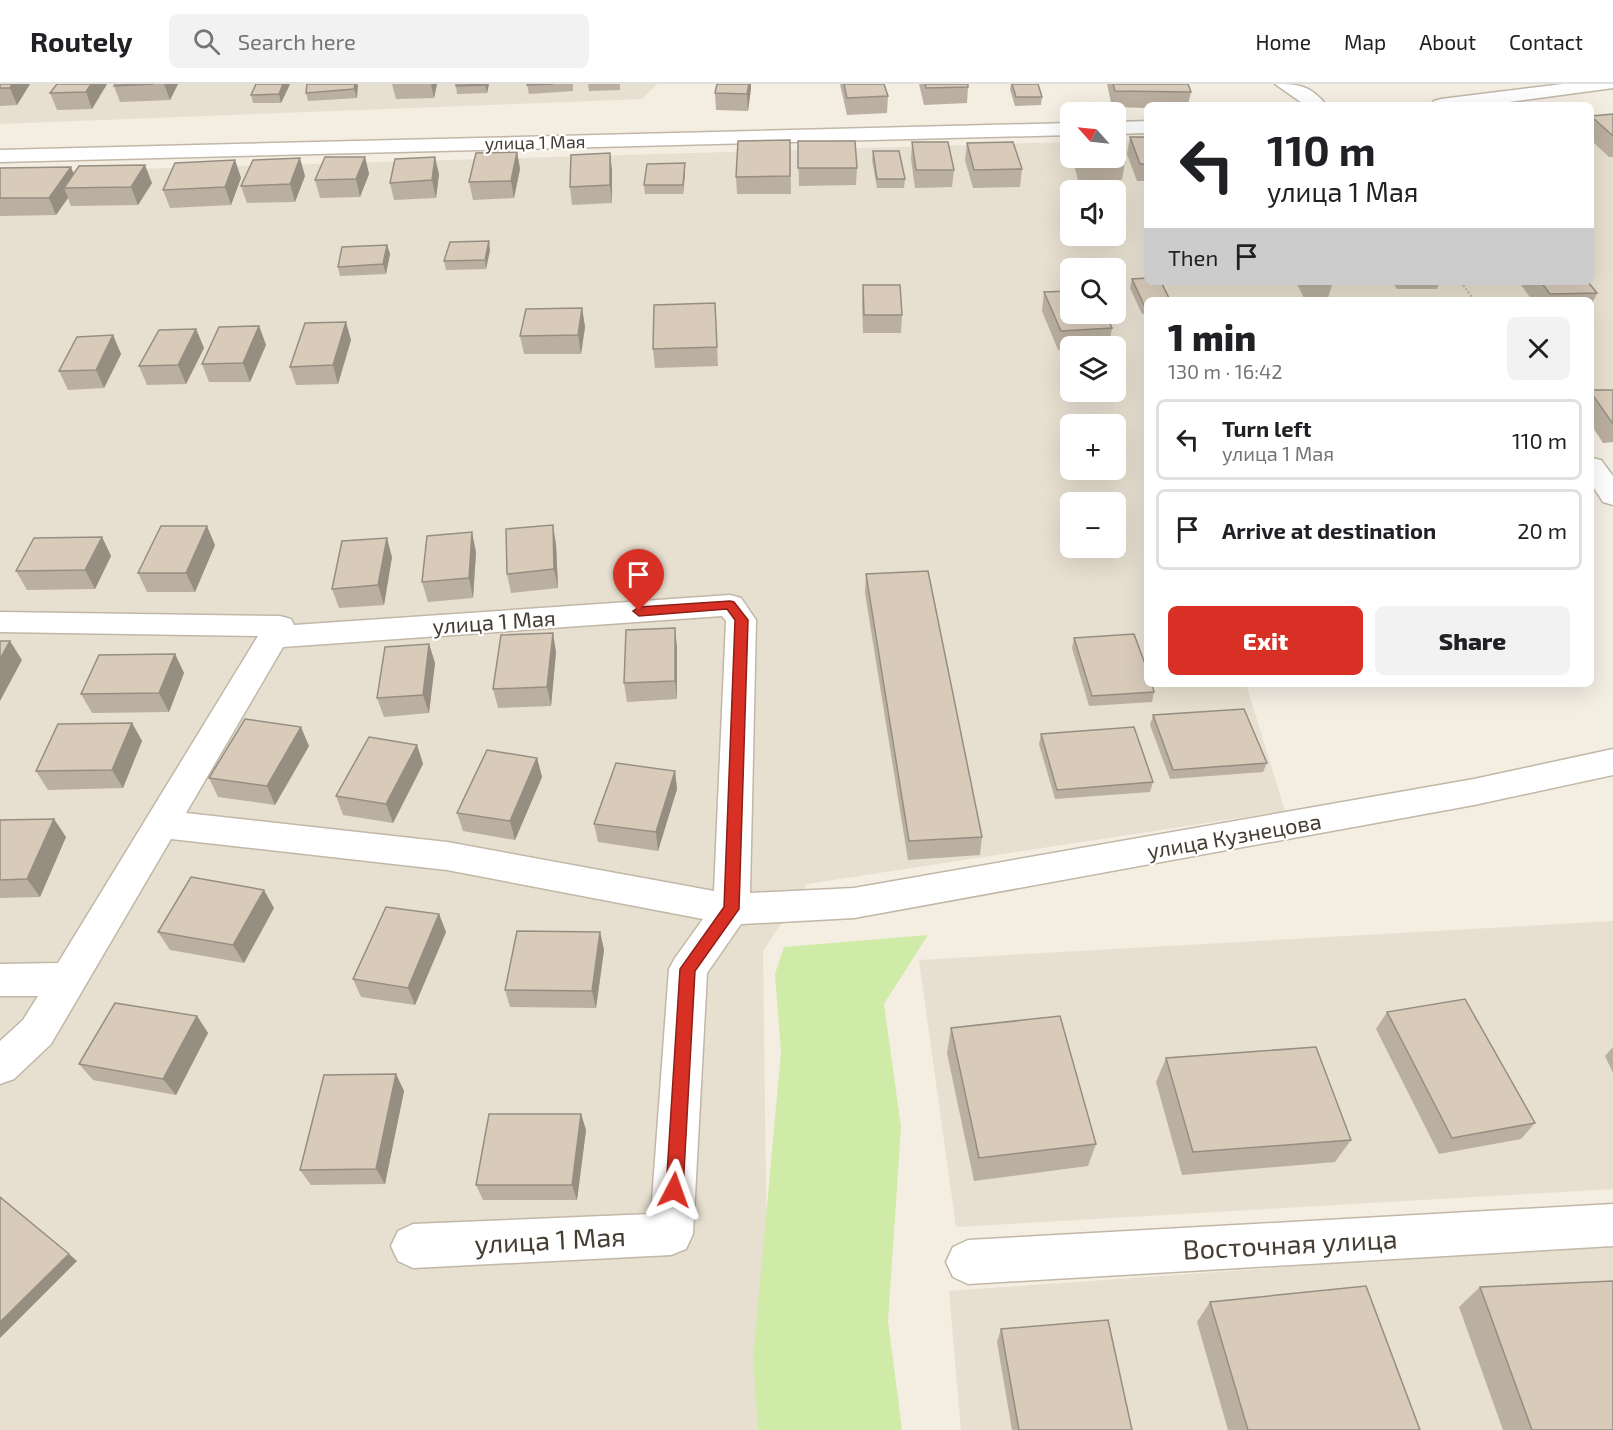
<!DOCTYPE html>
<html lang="en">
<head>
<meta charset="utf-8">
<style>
  :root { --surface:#fff; --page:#f2f2f2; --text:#202124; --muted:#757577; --line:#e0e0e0; --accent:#d93025 }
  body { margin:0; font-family:"Exo 2",sans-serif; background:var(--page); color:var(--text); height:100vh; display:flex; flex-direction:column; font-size:22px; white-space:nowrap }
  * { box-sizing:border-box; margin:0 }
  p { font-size:20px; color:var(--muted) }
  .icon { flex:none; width:33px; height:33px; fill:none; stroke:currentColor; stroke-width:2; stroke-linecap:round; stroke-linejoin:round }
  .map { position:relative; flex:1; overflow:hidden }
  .details { position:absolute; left:1144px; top:213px; width:450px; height:390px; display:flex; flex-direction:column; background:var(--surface); border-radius:9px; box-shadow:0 6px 24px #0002 }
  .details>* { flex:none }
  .guide { position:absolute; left:1144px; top:18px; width:450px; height:183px; border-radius:9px; box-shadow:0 6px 24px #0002; background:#fff; color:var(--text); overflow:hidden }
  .needle { width:39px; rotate:297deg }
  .fabs { position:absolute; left:1060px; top:18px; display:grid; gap:12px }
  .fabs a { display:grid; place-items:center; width:66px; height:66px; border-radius:9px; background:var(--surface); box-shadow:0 6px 24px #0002; font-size:30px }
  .pin { position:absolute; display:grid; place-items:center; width:51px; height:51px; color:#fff; margin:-62px -26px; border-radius:50% 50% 50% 0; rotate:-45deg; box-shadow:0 0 6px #0007 }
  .pin .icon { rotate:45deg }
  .me { position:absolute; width:66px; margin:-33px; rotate:4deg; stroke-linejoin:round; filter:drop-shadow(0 0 4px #0008) }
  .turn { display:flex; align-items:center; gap:21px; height:126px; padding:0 24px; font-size:27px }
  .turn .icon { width:78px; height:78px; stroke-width:2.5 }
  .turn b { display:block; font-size:42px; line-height:51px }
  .then { display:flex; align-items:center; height:57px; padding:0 24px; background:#0003; gap:12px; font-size:22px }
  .round { display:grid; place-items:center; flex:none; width:63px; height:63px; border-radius:9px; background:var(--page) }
  .summary { display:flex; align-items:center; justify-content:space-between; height:102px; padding:0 24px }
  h1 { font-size:36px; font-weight:800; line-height:45px }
  .primary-button { display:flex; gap:12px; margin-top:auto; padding:12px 24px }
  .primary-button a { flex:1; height:69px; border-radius:9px; background:var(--accent); color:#fff; font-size:24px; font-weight:800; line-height:69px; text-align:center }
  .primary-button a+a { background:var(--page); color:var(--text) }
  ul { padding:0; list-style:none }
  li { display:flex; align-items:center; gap:18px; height:81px; margin:0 12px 9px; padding:0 12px; border:3px solid var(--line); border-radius:9px }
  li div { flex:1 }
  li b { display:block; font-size:22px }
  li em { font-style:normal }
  header { display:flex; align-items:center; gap:36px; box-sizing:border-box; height:84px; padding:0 30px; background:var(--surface); border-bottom:2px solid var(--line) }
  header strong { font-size:28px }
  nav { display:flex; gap:33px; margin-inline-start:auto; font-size:21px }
  .search { width:420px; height:54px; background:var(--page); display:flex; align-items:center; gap:15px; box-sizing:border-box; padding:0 21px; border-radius:9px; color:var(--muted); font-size:22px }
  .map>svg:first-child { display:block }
  .residential { fill:#e7dfd0; fill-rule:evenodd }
  .green { fill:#cfeba7 }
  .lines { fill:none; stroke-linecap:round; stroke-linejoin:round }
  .minor-casing { stroke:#c2b7a7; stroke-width:3 }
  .path { stroke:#c1b095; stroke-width:2; stroke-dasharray:2 2; stroke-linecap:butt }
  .minor { fill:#fff; fill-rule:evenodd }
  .wall { fill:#baafa0 }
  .shaded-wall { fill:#978e82 }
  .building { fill:#d8cbba; stroke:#978e82; stroke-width:1.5 }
  .route { fill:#d93025; stroke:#8d1f18; stroke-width:1.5 }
  .labels { text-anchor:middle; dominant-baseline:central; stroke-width:4.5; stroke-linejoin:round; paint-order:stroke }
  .far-street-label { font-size:18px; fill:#453d32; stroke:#fff }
  .street-label { font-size:22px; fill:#453d32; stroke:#fff }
  .near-street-label { font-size:27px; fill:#453d32; stroke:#fff }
</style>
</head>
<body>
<header>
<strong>Routely</strong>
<div class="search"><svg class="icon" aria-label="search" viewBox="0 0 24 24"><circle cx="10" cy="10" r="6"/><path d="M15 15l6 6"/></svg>Search here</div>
<nav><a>Home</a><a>Map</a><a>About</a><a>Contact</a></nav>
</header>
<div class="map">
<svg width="1613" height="1346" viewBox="0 0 1613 1346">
  <rect width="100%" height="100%" fill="#f3ede2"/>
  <!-- residential -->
  <path class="residential" d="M0,0H657L642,15L0,40Z
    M1592,43H1613V339H1592V216H1148V600H1246L1285,727L807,800L763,867L769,1346H0V89L1071,58V74H1116V57L1147,56L1148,198H1592ZM1071,106H1116V152H1071ZM1071,184H1116V230H1071ZM1071,262H1116V308H1071ZM1071,340H1116V386H1071ZM1071,418H1116V464H1071Z
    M1613,837V1105L956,1143L919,876Z
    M1613,1160V1346H961L949,1207Z"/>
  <!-- green -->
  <path class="green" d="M928,851L884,920L901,1043L888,1237L902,1346H758L753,1275L781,968L775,890L784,863Z"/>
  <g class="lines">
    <!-- minor casing -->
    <g class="minor-casing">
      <path id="minor" d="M1275,0C1297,0 1311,1 1326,21H1305Z
        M1563,0H1613V4L1486,21H1431L1434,17L1441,15Z
        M1148,37V49L1116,50V38Z
        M1071,39V51L0,78V66Z
        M1592,374L1601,376L1613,392V421L1603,418L1592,401Z
        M730,511L741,514L756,536L750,809L854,804L1474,695L1613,665V691L1474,721L854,834L741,840L707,889L693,1150L686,1165L671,1171L413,1184L398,1177L391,1162L398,1147L413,1140L651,1130L669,885L675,874L703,835L447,786L171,755L51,960L14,995L0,1000V957L23,936L38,912H0V880L58,879L258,552L0,548V528L280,532L291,535L294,541ZM722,532L726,537L714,807L447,758L186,729L283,563Z
        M1613,1120V1162L968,1200L953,1193L946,1178L953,1163L968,1156Z"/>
    </g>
    <!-- path -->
    <path class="path" d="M1461,198L1474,216"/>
    <!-- minor -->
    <use href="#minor" class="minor"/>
  </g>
  <!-- wall -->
  <path class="wall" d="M0,0H30L17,21L0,22Z
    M107,0L92,25L57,26L50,9Z
    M115,0H178L170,16L120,18L114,2Z
    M290,0L281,19H253L251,11Z
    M307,0H357V14L308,17L306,9Z
    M392,0H437L434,14L396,15Z
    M489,0L487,9L457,10L456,2Z
    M527,0H573V7L529,10Z
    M588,0H620V6L589,7Z
    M840,0H884L888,12L887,29L847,31Z
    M919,0H968V3L967,19L924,21Z
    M1011,0H1038L1042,13L1041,21L1015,22L1010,5Z
    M1107,0H1188L1191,8L1188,21H1148V24L1112,23Z
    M751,4L748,27L716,26L715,9Z
    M1613,30V73H1609L1592,57V32Z
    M1130,53H1148V97H1137L1127,70Z
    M790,56L791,110H737L736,93Z
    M798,57L857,84L856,101L799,102Z
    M912,58L954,86L952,103L915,104L911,75Z
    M967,59L1022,85L1020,103L973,104L965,76Z
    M873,67L905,95L904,104H877L872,76Z
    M517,68L520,85L514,114L473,116L469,98Z
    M610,69L612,87V119L572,121L570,103Z
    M365,73L369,90L360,113L320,114L315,96Z
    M1072,74H1116L1125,78L1122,96H1078Z
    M235,76L241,94L231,121L170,124L163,106Z
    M685,79V88L683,110H645L644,101Z
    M0,84L74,90L152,99L138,121L71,122L68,114L56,131L0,132Z
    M439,90L436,114L394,116L390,99Z
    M305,92L295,118L247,119L241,102Z
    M387,161L390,170L386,190L340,192L338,183Z
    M490,166L486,185L446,186L444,177Z
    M1132,195L1148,216V230H1142L1130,204Z
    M1296,198H1333L1328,214H1304Z
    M1392,198H1440L1437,205H1397Z
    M1519,198H1588L1597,209L1592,220V216H1532Z
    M863,201L902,231L901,249H863L862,219Z
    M1044,208L1112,244L1109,262H1071V265L1058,266L1042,227Z
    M715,219L718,282L655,284L653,265Z
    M582,224L585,243L581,270H524L520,252Z
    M259,242L266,261L250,298H209L202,280Z
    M196,245L204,264L186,300L147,301L139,282Z
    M113,251L121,270L104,304L68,306L59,287Z
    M351,256L338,300L296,301L290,283Z
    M1592,306H1613V358L1603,359L1592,342Z
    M102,453L111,472L95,505L27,506L16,487Z
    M556,460L558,504L511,509L507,490Z
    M215,461L195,508H147L138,489Z
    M476,468L473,514L428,518L422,498Z
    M392,473L384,521L339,524L332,505Z
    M866,490L982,753L980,771L908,776L865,509Z
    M1074,554L1154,608L1152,618L1089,622L1072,564Z
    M429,560L435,579L429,629L384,633L377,614Z
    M677,563V615L627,618L624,599Z
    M556,568L551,622L498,624L493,605Z
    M175,570L184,589L169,628L92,629L81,610Z
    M1153,631L1267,679L1263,688L1170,695L1150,641Z
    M132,639L142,657L123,704L48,706L36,687Z
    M1041,650L1153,698L1150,708L1055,715L1039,660Z
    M417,661L423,680L393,739L343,731L336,712Z
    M309,662L275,721L218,713L209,694Z
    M537,674L542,693L515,756L463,747L457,729Z
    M675,687L677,705L658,767L598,758L594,740Z
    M54,735L66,753L40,813L0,814V736Z
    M274,824L244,879L170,866L158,848Z
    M439,830L446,848L415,921L361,913L353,895Z
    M600,848L604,866L596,924L510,923L505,906Z
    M1387,928L1535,1039L1521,1055L1439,1070L1376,945Z
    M197,932L208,949L176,1011L93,996L79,980Z
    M951,944L1096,1060L1088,1082L974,1097L947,969Z
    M1613,963V989L1605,972Z
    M1166,974L1351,1056L1335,1078L1182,1091L1156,998Z
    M396,990L404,1007L385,1100L311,1101L300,1086Z
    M581,1030L586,1046L577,1116H483L476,1101Z
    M1480,1203L1613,1346H1503L1459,1223Z
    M1210,1218L1420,1346H1228L1197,1238Z
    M1001,1245L1132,1346H1012L997,1258Z"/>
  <!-- shaded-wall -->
  <path class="shaded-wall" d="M12,0H30L17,21L10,4Z
    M91,0H107L92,25L86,8Z
    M164,0H178L170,16Z
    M283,0H290L281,19L279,10Z
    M355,0H357L358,1L357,14L354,5Z
    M431,0H437L434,14Z
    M485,0H489L487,9L485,1Z
    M749,0H751V4L748,27L747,10Z
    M517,68L520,85L514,114L511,97Z
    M610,69L612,87V119L610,101Z
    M365,73L369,90L360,113L356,95Z
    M435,73L439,90L436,114L432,96Z
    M300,74L305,92L295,118L290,100Z
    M235,76L241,94L231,121L225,103Z
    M685,79V88L683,110V101Z
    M145,81L152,99L138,121L131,103Z
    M71,83L78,100L64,104L68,114L56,131L49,114Z
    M489,157L490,166L486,185L485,176Z
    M387,161L390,170L386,190L383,180Z
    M582,224L585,243L581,270L578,251Z
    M346,238L351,256L338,300L333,281Z
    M259,242L266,261L250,298L243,279Z
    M196,245L204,264L186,300L178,281Z
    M113,251L121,270L104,304L96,286Z
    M553,441L556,460L558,504L554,485Z
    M207,442L215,461L195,508L186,489Z
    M472,448L476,468L473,514L469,494Z
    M102,453L111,472L95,505L85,486Z
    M387,454L392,473L384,521L378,501Z
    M675,544L677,563V615L675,597Z
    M553,549L556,568L551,622L547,603Z
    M10,557L22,576L0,617V575Z
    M429,560L435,579L429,629L423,611Z
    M175,570L184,589L169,628L159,609Z
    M132,639L142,657L123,704L112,686Z
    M301,643L309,662L275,721L267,702Z
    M417,661L423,680L393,739L386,720Z
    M537,674L542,693L515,756L510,737Z
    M675,687L677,705L658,767L656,748Z
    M54,735L66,753L40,813L27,795Z
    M264,806L274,824L244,879L233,861Z
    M439,830L446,848L415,921L408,904Z
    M600,848L604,866L596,924L592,907Z
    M197,932L208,949L176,1011L163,995Z
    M396,990L404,1007L385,1100L376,1085Z
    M581,1030L586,1046L577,1116L572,1101Z
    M69,1170L77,1177L0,1254V1238Z"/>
  <!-- building -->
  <path class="building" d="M0,0H12L10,4H0Z
    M57,0H91L86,8L50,9Z
    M115,0H154L114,2Z
    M256,0H283L279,10L251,11Z
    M307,0H355L354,5L306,9Z
    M456,0H485V1L456,2Z
    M527,0H553L527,1Z
    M717,0H749L747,10L715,9Z
    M844,0H884L888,12L847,14Z
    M925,0H968V3L926,4Z
    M1012,0H1038L1042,13H1016Z
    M1113,0H1188L1191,8L1115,7Z
    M1613,30V52L1592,33V32Z
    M1116,50L1125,78H1081L1080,74H1116Z
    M1130,53H1148V80H1140Z
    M790,56V92L736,93L738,57Z
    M798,57H855L857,84H798Z
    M912,58H948L954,86H916Z
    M1013,58L1022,85L974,86L967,59Z
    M873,67H899L905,95H877Z
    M517,68L511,97L469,98L476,69Z
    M610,69V101L570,103L571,71Z
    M325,73H365L356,95L315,96Z
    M435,73L432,96L390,99L395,75Z
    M300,74L290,100L241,102L253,76Z
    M235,76L225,103L163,106L175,79Z
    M685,79L683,101H644L647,80Z
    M145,81L131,103L64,104L79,82Z
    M71,83L49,114H0V84Z
    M489,157L485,176L444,177L450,158Z
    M387,161L383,180L338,183L342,163Z
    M1148,194V198H1161L1170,216H1148V221H1144L1132,195Z
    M1541,198H1588L1597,209L1550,210Z
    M863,201H900L902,231H864Z
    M1071,207V230H1105L1112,244L1061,247L1044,208Z
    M715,219L717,263L653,265L654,221Z
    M582,224L578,251L520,252L526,225Z
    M346,238L333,281L290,283L305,239Z
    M259,242L243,279L202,280L219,243Z
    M196,245L178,281L139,282L159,246Z
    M113,251L96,286L59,287L77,253Z
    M1592,306H1613V340L1592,310Z
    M553,441L554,485L507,490L506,445Z
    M161,442H207L186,489H138Z
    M472,448L469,494L422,498L427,452Z
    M102,453L85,486L16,487L34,454Z
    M387,454L378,501L332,505L342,457Z
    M928,487L982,753L909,757L866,490Z
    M675,544V597L624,599L626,546Z
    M553,549L547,603L493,605L501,551Z
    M1134,550L1148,588V600H1152L1154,608L1092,612L1074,554Z
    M0,557H10L0,575Z
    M429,560L423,611L377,614L385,563Z
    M175,570L159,609L81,610L99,571Z
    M1244,625L1267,679L1173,686L1153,631Z
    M245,635L301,643L267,702L209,694Z
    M132,639L112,686L36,687L58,640Z
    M1134,643L1153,698L1057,706L1041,650Z
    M369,653L417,661L386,720L336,712Z
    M487,666L537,674L510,737L457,729Z
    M616,679L675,687L656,748L594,740Z
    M54,735L27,795L0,796V736Z
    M191,793L264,806L233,861L158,848Z
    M386,823L439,830L408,904L353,895Z
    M517,847L600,848L592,907L505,906Z
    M1465,915L1535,1039L1452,1054L1387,928Z
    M115,919L197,932L163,995L79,980Z
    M1060,932L1096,1060L979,1074L951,944Z
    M1316,963L1351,1056L1193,1068L1166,974Z
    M396,990L376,1085L300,1086L324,991Z
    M489,1030H581L572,1101H476Z
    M0,1113L69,1170L0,1238Z
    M1613,1197V1346H1532L1480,1203Z
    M1366,1202L1420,1346H1248L1210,1218Z
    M1108,1236L1132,1346H1019L1001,1245Z"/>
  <!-- route -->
  <path class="route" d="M730,517L734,518L748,536L739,825L695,887L683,1106L680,1112L674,1114L668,1112L666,1106L680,885L724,823L735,536L727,525L639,532L633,527L639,523Z"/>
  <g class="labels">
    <!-- far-street labels -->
    <g class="far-street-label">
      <text transform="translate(535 58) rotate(-1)">улица 1 Мая</text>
    </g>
    <!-- street labels -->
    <g class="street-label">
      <text transform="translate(494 537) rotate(-4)">улица 1 Мая</text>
      <text transform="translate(1234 751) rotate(-10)">улица Кузнецова</text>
    </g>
    <!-- near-street labels -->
    <g class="near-street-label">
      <text transform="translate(550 1155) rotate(-3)">улица 1 Мая</text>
      <text transform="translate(1290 1159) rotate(-3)">Восточная улица</text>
    </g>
  </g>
</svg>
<div class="fabs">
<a><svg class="needle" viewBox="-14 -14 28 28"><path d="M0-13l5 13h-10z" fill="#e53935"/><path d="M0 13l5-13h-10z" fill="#757577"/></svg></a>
<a><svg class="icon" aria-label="sound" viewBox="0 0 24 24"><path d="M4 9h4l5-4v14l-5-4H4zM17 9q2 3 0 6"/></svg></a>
<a><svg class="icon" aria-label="search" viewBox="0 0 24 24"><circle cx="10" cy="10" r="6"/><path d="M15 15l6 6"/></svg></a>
<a><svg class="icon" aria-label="layers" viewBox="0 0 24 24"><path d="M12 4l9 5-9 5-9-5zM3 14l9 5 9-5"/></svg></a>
<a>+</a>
<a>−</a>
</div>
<div class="pin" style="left:639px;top:527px;background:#d93025"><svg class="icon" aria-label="arrive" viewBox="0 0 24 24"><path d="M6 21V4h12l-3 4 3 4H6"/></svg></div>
<svg class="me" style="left:674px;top:1106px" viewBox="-20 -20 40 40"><path d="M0-17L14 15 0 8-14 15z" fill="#d93025" stroke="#fff" stroke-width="4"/></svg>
<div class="guide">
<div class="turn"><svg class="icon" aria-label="left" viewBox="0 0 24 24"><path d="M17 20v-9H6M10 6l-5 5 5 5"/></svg><div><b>110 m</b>улица 1 Мая</div></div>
<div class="then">Then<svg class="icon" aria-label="arrive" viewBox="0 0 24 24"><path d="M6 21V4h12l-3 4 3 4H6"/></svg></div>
</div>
<section class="details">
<div class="summary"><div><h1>1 min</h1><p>130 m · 16:42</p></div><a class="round"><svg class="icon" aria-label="close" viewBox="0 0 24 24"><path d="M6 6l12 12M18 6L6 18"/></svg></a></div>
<ul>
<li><svg class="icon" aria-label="left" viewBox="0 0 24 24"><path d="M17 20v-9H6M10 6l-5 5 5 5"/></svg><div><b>Turn left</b><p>улица 1 Мая</p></div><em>110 m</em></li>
<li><svg class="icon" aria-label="arrive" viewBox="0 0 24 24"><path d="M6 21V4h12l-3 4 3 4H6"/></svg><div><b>Arrive at destination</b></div><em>20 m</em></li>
</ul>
<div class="primary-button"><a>Exit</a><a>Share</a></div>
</section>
</div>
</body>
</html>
